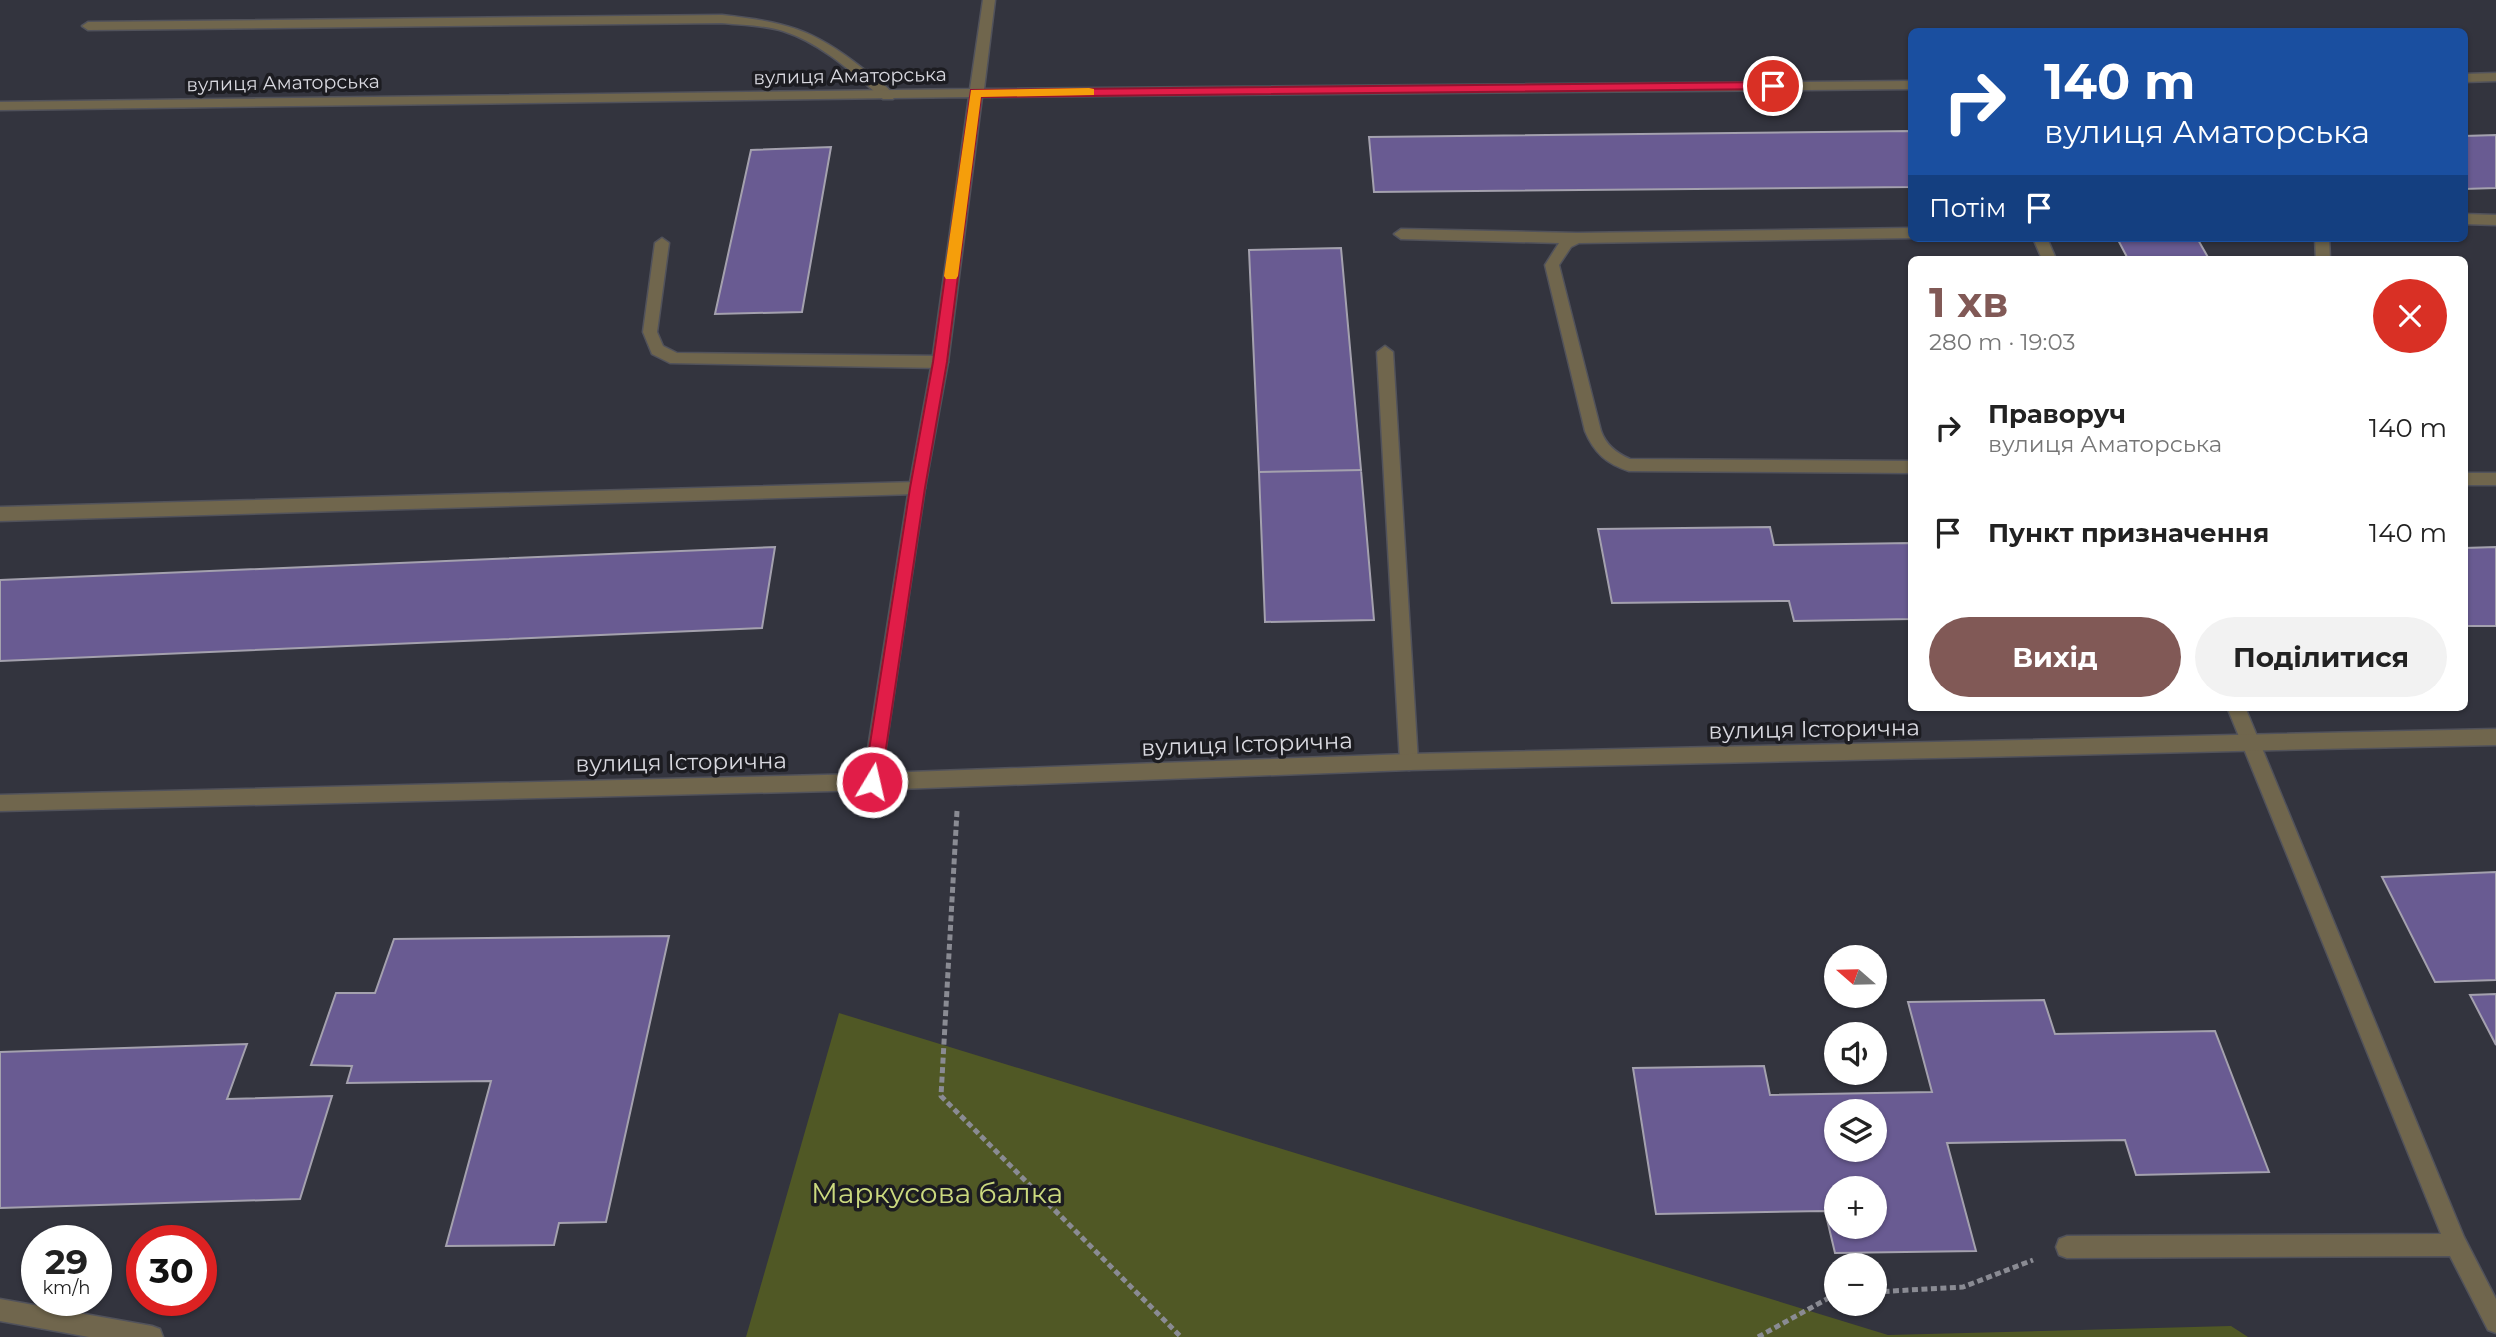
<!DOCTYPE html>
<html lang="uk">
<head>
<meta charset="utf-8">
<style>
  :root { --surface:#fff; --page:#f2f2f2; --text:#222; --muted:#767676; --accent:#815956 }
  body { margin:0; font-family:Montserrat,sans-serif; background:var(--page); color:var(--text); height:100vh; display:flex; flex-direction:column; font-size:26px; white-space:nowrap }
  * { box-sizing:border-box; margin:0 }
  p { font-size:23px; color:var(--muted) }
  .icon { flex:none; width:38px; height:38px; fill:none; stroke:currentColor; stroke-width:2; stroke-linecap:round; stroke-linejoin:round }
  .map { position:relative; flex:1; overflow:hidden }
  .drawer { position:absolute; left:1908px; top:256px; width:560px; height:455px; display:flex; flex-direction:column; background:var(--surface); border-radius:10px; box-shadow:0 2px 5px #0004 }
  .drawer>* { flex:none }
  .guide { position:absolute; left:1908px; top:28px; width:560px; height:214px; border-radius:10px; box-shadow:0 2px 5px #0004; background:#1a4fa0; color:#fff; overflow:hidden }
  .needle { width:46px; rotate:290deg }
  .buttons { position:absolute; left:1824px; top:945px; display:grid; gap:14px }
  .buttons a { display:grid; place-items:center; width:63px; height:63px; border-radius:50%; background:var(--surface); box-shadow:0 2px 5px #0004; font-size:35px }
  .speed { position:absolute; left:21px; top:1225px; display:flex; gap:14px; font-size:35px; font-weight:700; text-align:center }
  .speed>* { display:grid; place-content:center; width:91px; height:91px; border-radius:50%; background:var(--surface); box-shadow:0 2px 5px #0004; line-height:1 }
  .speed small { font-size:18px; font-weight:400 }
  .speed .limit { border:10px solid #d22; background:#fff; color:#111 }
  .pin { position:absolute; display:grid; place-items:center; width:60px; height:60px; color:#fff; margin:-30px; border:4px solid #fff; border-radius:50%; box-shadow:0 2px 7px #0007 }
  .me { position:absolute; width:77px; margin:-38px; rotate:9deg; stroke-linejoin:round; filter:drop-shadow(0 0 5px #0008) }
  .turn { display:flex; align-items:center; gap:24px; height:147px; padding:0 21px; font-size:32px }
  .turn .icon { width:91px; height:91px; stroke-width:2.5 }
  .turn b { display:block; font-size:49px; line-height:60px }
  .then { display:flex; align-items:center; height:66px; padding:0 21px; background:#0003; gap:14px; font-size:26px }
  .round { display:grid; place-items:center; flex:none; width:74px; height:74px; border-radius:37px; background:var(--page) }
  .head { display:flex; align-items:center; justify-content:space-between; height:119px; padding:0 21px }
  h1 { font-size:42px; font-weight:700; line-height:52px; color:var(--accent) }
  .action { display:flex; gap:14px; margin-top:auto; padding:14px 21px }
  .action a { flex:1; height:80px; border-radius:42px; background:var(--accent); color:#fff; font-size:28px; font-weight:700; line-height:80px; text-align:center }
  .action a+a { background:var(--page); color:var(--text) }
  ul { padding:0; list-style:none }
  li { display:flex; align-items:center; gap:21px; height:105px; padding:0 21px }
  li div { flex:1 }
  li b { display:block; font-size:26px }
  li em { font-style:normal }
  .map>svg:first-child { display:block }
  .green { fill:#505825 }
  .building { fill:#695b92; stroke:#a4a1ae; stroke-width:2; fill-rule:evenodd }
  .lines { fill:none; stroke-linecap:round; stroke-linejoin:round }
  .lane-casing { stroke:#51525b; stroke-width:3 }
  .street-casing { stroke:#51525b; stroke-width:3 }
  .path { stroke:#8a8b93; stroke-width:5; stroke-dasharray:6 3.5; stroke-linecap:butt }
  .lane { fill:#70664d; fill-rule:evenodd }
  .street { fill:#70664d; fill-rule:evenodd }
  .route { fill:#e11d48; stroke:#92132f; stroke-width:2 }
  .slow { fill:#f59e0b }
  .labels { text-anchor:middle; dominant-baseline:central; stroke-width:7; stroke-linejoin:round; paint-order:stroke }
  .far-street-label { font-size:19px; fill:#d8d8df; stroke:#1c1c21 }
  .street-label { font-size:23px; fill:#d8d8df; stroke:#1c1c21 }
  .near-park-label { font-size:28px; fill:#cbd97e; stroke:#1c1c21 }
</style>
</head>
<body>
<div class="map">
<svg width="2496" height="1337" viewBox="0 0 2496 1337">
  <rect width="100%" height="100%" fill="#33343e"/>
  <!-- green -->
  <path class="green" d="M839,1013L1888,1335L2231,1326L2248,1337H746Z"/>
  <!-- building -->
  <path class="building" d="M1911,131V187L1374,192L1369,137Z
    M2496,135V188L2464,189V136Z
    M831,147L802,312L715,314L751,150Z
    M2117,238H2197L2209,259H2128Z
    M1341,248L1361,470L1259,472L1249,250Z
    M1361,470L1374,620L1265,622L1259,472Z
    M1770,527L1774,545L1911,543V619L1794,621L1789,601L1612,603L1598,529Z
    M775,547L762,628L0,661V580Z
    M2496,547V626H2464V548Z
    M2496,872V980L2435,982L2382,877Z
    M669,936L606,1222L559,1223L554,1245L446,1246L491,1081L347,1083L352,1066L311,1065L336,993H375L394,939Z
    M2496,994V1045L2470,995Z
    M2044,1000L2055,1034L2215,1031L2269,1172L2136,1175L2125,1140L1947,1143L1976,1251L1835,1253L1825,1211L1656,1214L1633,1068L1764,1066L1770,1095L1932,1092L1908,1002ZM1836,1111H1874V1150H1836ZM1836,1188H1874V1227H1836Z
    M247,1044L227,1099L332,1096L300,1199L0,1208V1052Z"/>
  <g class="lines">
    <!-- lane casing -->
    <g class="lane-casing">
      <path id="lane" d="M722,15C784,22 812,28 862,68C873,76 886,85 895,96L893,99H883C853,73 821,43 783,31C763,25 742,25 722,23L88,30L82,26L88,22Z
        M2464,214L2496,215V225L2464,224Z
        M1911,228V238L1579,243L1571,247L1559,265L1601,431C1606,445 1616,453 1630,459L1911,461V473L1629,471C1607,464 1594,453 1585,431L1545,265L1559,243L1401,239L1394,234L1401,229L1577,233Z
        M662,238L669,243L657,332L663,346L677,353L940,356L948,362L940,368L670,363L652,354L643,332L655,243Z
        M2033,238H2047L2056,259H2042Z
        M2315,238H2329L2330,259H2316Z
        M1385,346L1393,352L1418,762L1415,768L1409,770L1403,768L1400,762L1377,352Z
        M2464,473H2496V485H2464Z
        M917,482L925,488L917,494L0,521V507Z
        M2227,707H2245L2464,1237L2496,1299V1333L2488,1330L2450,1256L2067,1258L2059,1255L2056,1247L2059,1239L2067,1236L2441,1234Z
        M0,1299L152,1326L160,1329L163,1337H89L0,1321Z"/>
    </g>
    <!-- street casing -->
    <g class="street-casing">
      <path id="street" d="M983,0H995L984,89L1911,81V89L982,97L948,362L925,488L882,773L1409,754L2496,729V745L1409,770L872,790L0,811V795L864,774L909,488L932,362L969,97L0,110V102L970,89Z
        M2496,73V81L2464,82V74Z"/>
    </g>
    <!-- path -->
    <path class="path" d="M957,811L941,1096L1181,1337
      M1874,1292L1963,1287L2033,1260
      M1758,1337L1836,1294"/>
    <!-- lane -->
    <use href="#lane" class="lane"/>
    <!-- street -->
    <use href="#street" class="street"/>
  </g>
  <!-- route -->
  <path class="route" d="M1773,82L1777,84V89L981,97L947,362L925,488L881,782L878,787L872,789L866,787L864,782L910,488L933,362L971,90Z"/>
  <!-- slow -->
  <path class="slow" d="M1089,88L1094,89V95L981,97L958,276L956,279H946L944,276L971,90Z"/>
  <g class="labels">
    <!-- far-street labels -->
    <g class="far-street-label">
      <text transform="translate(850 76) rotate(-1)">вулиця Аматорська</text>
      <text transform="translate(283 83) rotate(-1)">вулиця Аматорська</text>
    </g>
    <!-- street labels -->
    <g class="street-label">
      <text transform="translate(1814 729) rotate(-1)">вулиця Історична</text>
      <text transform="translate(1247 744) rotate(-2)">вулиця Історична</text>
      <text transform="translate(681 762) rotate(-1)">вулиця Історична</text>
    </g>
    <!-- near-park labels -->
    <g class="near-park-label">
      <text x="937" y="1193">Маркусова балка</text>
    </g>
  </g>
</svg>
<div class="buttons">
<a><svg class="needle" viewBox="-14 -14 28 28"><path d="M0-13l5 13h-10z" fill="#e53935"/><path d="M0 13l5-13h-10z" fill="#767676"/></svg></a>
<a><svg class="icon" aria-label="sound" viewBox="0 0 24 24"><path d="M4 9h4l5-4v14l-5-4H4zM17 9q2 3 0 6"/></svg></a>
<a><svg class="icon" aria-label="layers" viewBox="0 0 24 24"><path d="M12 4l9 5-9 5-9-5zM3 14l9 5 9-5"/></svg></a>
<a>+</a>
<a>−</a>
</div>
<div class="speed"><div>29<small>km/h</small></div><div class="limit">30</div></div>
<div class="pin" style="left:1773px;top:86px;background:#d93025"><svg class="icon" aria-label="arrive" viewBox="0 0 24 24"><path d="M6 21V4h12l-3 4 3 4H6"/></svg></div>
<svg class="me" style="left:872px;top:782px" viewBox="-20 -20 40 40"><circle r="17" fill="#e11d48" stroke="#fff" stroke-width="3"/><path d="M0-11L8 9 0 5-8 9z" fill="#fff"/></svg>
<div class="guide">
<div class="turn"><svg class="icon" aria-label="right" viewBox="0 0 24 24"><path d="M7 20v-9h11M14 6l5 5-5 5"/></svg><div><b>140 m</b>вулиця Аматорська</div></div>
<div class="then">Потім<svg class="icon" aria-label="arrive" viewBox="0 0 24 24"><path d="M6 21V4h12l-3 4 3 4H6"/></svg></div>
</div>
<section class="drawer">
<div class="head"><div><h1>1 хв</h1><p>280 m · 19:03</p></div><a class="round" style="background:#d93025;color:#fff"><svg class="icon" aria-label="close" viewBox="0 0 24 24"><path d="M6 6l12 12M18 6L6 18"/></svg></a></div>
<ul>
<li><svg class="icon" aria-label="right" viewBox="0 0 24 24"><path d="M7 20v-9h11M14 6l5 5-5 5"/></svg><div><b>Праворуч</b><p>вулиця Аматорська</p></div><em>140 m</em></li>
<li><svg class="icon" aria-label="arrive" viewBox="0 0 24 24"><path d="M6 21V4h12l-3 4 3 4H6"/></svg><div><b>Пункт призначення</b></div><em>140 m</em></li>
</ul>
<div class="action"><a>Вихід</a><a>Поділитися</a></div>
</section>
</div>
</body>
</html>
